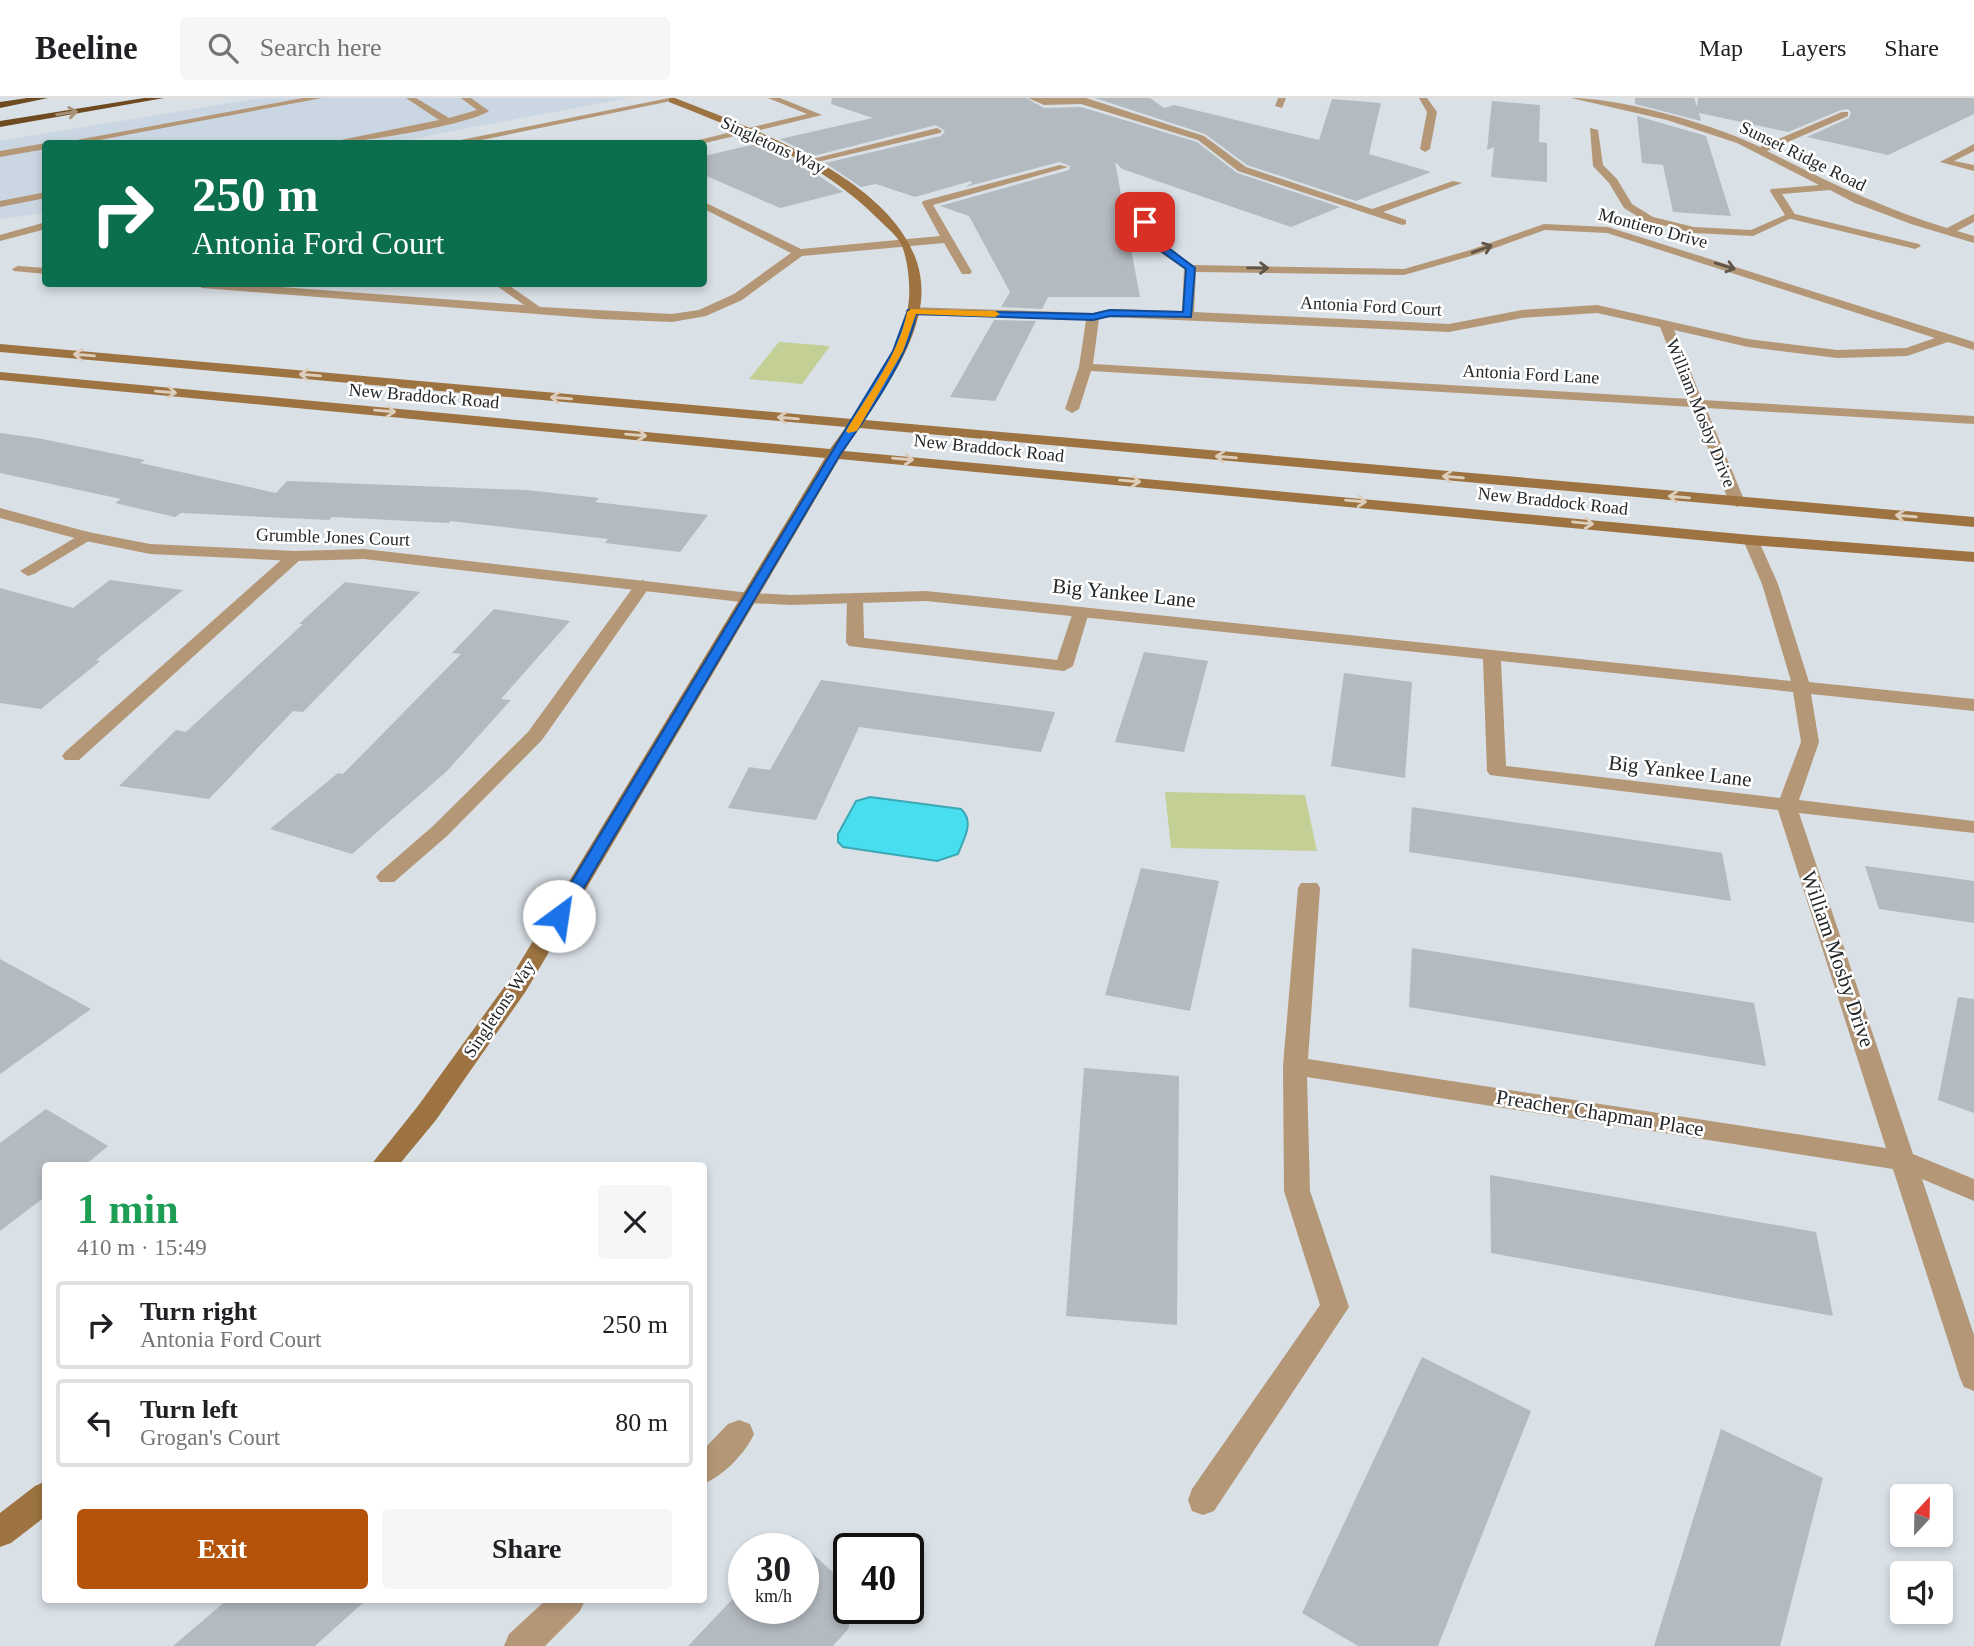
<!DOCTYPE html>
<html lang="en">
<head>
<meta charset="utf-8">
<style>
  :root { --surface:#fff; --page:#f6f6f6; --text:#202124; --muted:#757577; --line:#e0e0e0; --accent:#b45309 }
  body { margin:0; font-family:"Times New Roman",serif; background:var(--page); color:var(--text); height:100vh; display:flex; flex-direction:column; font-size:26px; white-space:nowrap }
  * { box-sizing:border-box; margin:0 }
  p { font-size:23px; color:var(--muted) }
  .icon { flex:none; width:38px; height:38px; fill:none; stroke:currentColor; stroke-width:2; stroke-linecap:round; stroke-linejoin:round }
  .map { position:relative; flex:1; overflow:hidden }
  .sheet { position:absolute; left:42px; top:1064px; width:665px; height:441px; display:flex; flex-direction:column; background:var(--surface); border-radius:7px; box-shadow:0 4px 10px #0003 }
  .sheet>* { flex:none }
  .hud { position:absolute; left:42px; top:42px; width:665px; height:147px; border-radius:7px; box-shadow:0 4px 10px #0003; background:#0b6e4f; color:#fff; overflow:hidden }
  .needle { width:46px; rotate:22deg }
  .tools { position:absolute; left:1890px; top:1386px; display:grid; gap:14px }
  .tools a { display:grid; place-items:center; width:63px; height:63px; border-radius:7px; background:var(--surface); box-shadow:0 4px 10px #0003; font-size:35px }
  .speed { position:absolute; left:728px; top:1435px; display:flex; gap:14px; font-size:35px; font-weight:700; text-align:center }
  .speed>* { display:grid; place-content:center; width:91px; height:91px; border-radius:50%; background:var(--surface); box-shadow:0 4px 10px #0003; line-height:1 }
  .speed small { font-size:18px; font-weight:400 }
  .speed .limit { border:4px solid #111; border-radius:10px; background:#fff; color:#111 }
  .pin { position:absolute; display:grid; place-items:center; width:60px; height:60px; color:#fff; margin:-30px; border-radius:14px; box-shadow:0 4px 10px #0006 }
  .me { position:absolute; width:77px; margin:-38px; rotate:31deg; stroke-linejoin:round; filter:drop-shadow(0 0 5px #0008) }
  .turn { display:flex; align-items:center; gap:24px; height:147px; padding:0 35px; font-size:32px }
  .turn .icon { width:91px; height:91px; stroke-width:2.5 }
  .turn b { display:block; font-size:49px; line-height:60px }
  .round { display:grid; place-items:center; flex:none; width:74px; height:74px; border-radius:7px; background:var(--page) }
  .overview { display:flex; align-items:center; justify-content:space-between; height:119px; padding:0 35px }
  h1 { font-size:42px; font-weight:800; line-height:52px; color:#1e9e55 }
  .action { display:flex; gap:14px; margin-top:auto; padding:14px 35px }
  .action a { flex:1; height:80px; border-radius:7px; background:var(--accent); color:#fff; font-size:28px; font-weight:800; line-height:80px; text-align:center }
  .action a+a { background:var(--page); color:var(--text) }
  ul { padding:0; list-style:none }
  li { display:flex; align-items:center; gap:21px; height:88px; margin:0 14px 10px; padding:0 21px; border:4px solid var(--line); border-radius:7px }
  li div { flex:1 }
  li b { display:block; font-size:26px }
  li em { font-style:normal }
  header { display:flex; align-items:center; gap:42px; box-sizing:border-box; height:98px; padding:0 35px; background:var(--surface); border-bottom:2px solid var(--line) }
  header strong { font-size:33px }
  nav { display:flex; gap:38px; margin-inline-start:auto; font-size:24px }
  .search { width:490px; height:63px; background:var(--page); display:flex; align-items:center; gap:18px; box-sizing:border-box; padding:0 24px; border-radius:7px; color:var(--muted); font-size:26px }
  .map>svg:first-child { display:block }
  .built { fill:#cad6e2 }
  .green { fill:#c3cf95 }
  .water { fill:#47def0; stroke:#3ca7b4; stroke-width:2 }
  .building { fill:#b3bac0 }
  .lines { fill:none; stroke-linecap:round; stroke-linejoin:round }
  .lane { fill:#b49777; fill-rule:evenodd }
  .street { fill:#b49777; fill-rule:evenodd }
  .secondary { fill:#9d7341; fill-rule:evenodd }
  .highway { fill:#6d4a1f; fill-rule:evenodd }
  .oneway { stroke:#a79279 }
  .oneway2 { stroke:#5e5448 }
  .oneway3 { stroke:#ddcebc }
  .route { fill:#1a73e8; stroke:#114b97; stroke-width:2 }
  .slow { fill:#f59e0b }
  .labels { text-anchor:middle; dominant-baseline:central; stroke-width:5; stroke-linejoin:round; paint-order:stroke }
  .far-street-label { font-size:18px; fill:#242729; stroke:#fff }
  .street-label { font-size:21px; fill:#242729; stroke:#fff }
</style>
</head>
<body>
<header>
<strong>Beeline</strong>
<div class="search"><svg class="icon" aria-label="search" viewBox="0 0 24 24"><circle cx="10" cy="10" r="6"/><path d="M15 15l6 6"/></svg>Search here</div>
<nav><a>Map</a><a>Layers</a><a>Share</a></nav>
</header>
<div class="map">
<svg width="1974" height="1548" viewBox="0 0 1974 1548">
  <rect width="100%" height="100%" fill="#d9e0e6"/>
  <!-- built -->
  <path class="built" d="M261,0H628L390,45L46,46L45,115L0,121V43Z"/>
  <!-- green -->
  <path class="green" d="M779,244L830,248L802,286L749,281Z
    M1165,694L1305,697L1317,753L1171,750Z"/>
  <!-- water -->
  <path class="water" d="M870,699L961,711C975,724 964,740 958,756L937,763L843,749L838,744V736L856,703Z"/>
  <!-- building -->
  <path class="building" d="M832,0H1026L1044,10L1081,9L1197,44L1237,75L1340,109L1291,129L1122,71L1115,64L1140,199H1048L1042,211L1001,209L1010,194L969,118L940,108L1069,72L1070,68L1059,64L965,89L972,85L971,83L915,99L876,86L861,89L825,65L941,38L945,33L936,27L813,58L780,41L873,20L831,6Z
    M1095,0H1150L1164,10L1174,7L1319,42L1332,1L1381,5L1369,56L1431,74L1356,103L1247,67L1205,36Z
    M1635,0H1694L1697,9L1698,0H1974V16L1888,57L1807,39L1849,20L1851,14L1848,11L1841,12L1788,34L1699,15L1701,23L1635,6Z
    M1492,3L1540,7L1539,44L1547,45V84L1491,79L1494,49L1487,52Z
    M1637,18L1706,38L1731,118L1673,114L1663,67L1642,65Z
    M760,45L804,68L843,94L780,110L704,77V58Z
    M994,222L1036,223L995,303L950,299Z
    M0,335L37,340L145,362L140,365L276,395L287,383L526,392L599,400L595,404L708,417L680,454L605,445L608,441L450,423L449,425L332,419L329,422L181,415L175,419L115,405L121,401L0,375Z
    M110,482L183,492L96,562L100,563L41,611L0,605V490L73,510Z
    M345,484L420,494L303,614L293,613L209,701L119,688L176,632L186,634L303,526H299Z
    M494,511L570,523L501,601L511,602L447,673L352,756L270,731L338,675L343,676L461,556L452,555Z
    M1144,554L1208,563L1184,654L1115,644Z
    M1344,575L1412,584L1405,680L1331,668Z
    M821,582L1055,614L1041,654L859,629L816,722L728,710L749,669L770,672Z
    M1412,709L1722,755L1731,803L1409,754Z
    M1865,768L1974,783V825L1879,811Z
    M1141,770L1219,783L1190,913L1105,897Z
    M1412,850L1754,905L1766,968L1409,909Z
    M0,861L91,911L0,976Z
    M1958,899L1974,901V1015L1938,1002Z
    M1084,970L1179,978L1177,1227L1066,1218Z
    M46,1011L108,1048L84,1068H46V1098L0,1133V1045Z
    M1490,1077L1816,1134L1833,1218L1491,1155Z
    M1422,1259L1531,1313L1438,1548H1358L1302,1515Z
    M1721,1331L1823,1380L1780,1548H1654Z
    M793,1438L849,1489V1530L833,1548H688L744,1489V1510H803V1451H781Z
    M227,1502H366L315,1548H173Z"/>
  <g class="lines">
    <!-- lane -->
    <path class="lane" d="M303,0H322L78,46H55Z
      M406,0H416L449,20L477,12L461,0H471L489,13C466,28 351,46 321,46L439,22Z
      M1028,0H1086L1204,38L1246,69L1372,111L1453,83L1462,85L1383,114L1406,122V126L1402,127L1238,73L1198,42L1081,6L1044,7Z
      M46,45V51L0,59V53Z
      M46,94V100L0,109V103Z
      M1791,115L1919,146L1921,148L1915,151L1787,120V116Z
      M18,168L46,170V176L14,173L12,171Z
      M86,433L94,438L92,441L34,476L28,478L20,473Z
      M295,453L301,455L303,458L301,461L79,662H65L62,658L65,654L289,455Z
      M643,482L651,487L542,642L447,738L394,784H380L376,779L380,774L433,728L528,634L637,484Z
      M855,495L863,500L864,540L1057,562L1073,514L1081,509L1089,514L1073,568L1064,573L849,548L846,544L847,500Z
      M739,1322L750,1326L754,1336C746,1354 723,1379 704,1385V1351L728,1326Z
      M546,1502H585L580,1513L545,1548H504L509,1536Z"/>
    <!-- street -->
    <path class="street" d="M669,0L676,2L462,46H441Z
      M768,0H780L822,17L701,46H682L807,16Z
      M1278,0H1286L1282,10L1275,8Z
      M1419,0H1427L1437,14L1430,51L1425,54L1420,51L1427,14Z
      M1571,0C1621,0 1714,26 1760,49L1842,14H1848V18L1767,53C1826,83 1884,111 1947,130L1974,116V124L1957,133L1974,138V145L1911,126L1855,105L1830,92L1782,96L1796,118L1753,138L1694,135L1645,123L1624,110L1609,85L1593,68L1590,30L1598,32L1603,67L1617,81L1632,106L1653,119L1694,129L1751,132L1785,117L1770,93L1771,91L1819,87L1737,45L1667,22Z
      M937,30L942,33L940,35L813,65L808,62Z
      M1974,46V53L1954,63L1974,67V73L1940,64Z
      M1060,67L1068,69L933,107L972,174L970,176H962L944,145L802,158L742,202L706,218L672,224L600,221L202,190L196,186H241L524,207L494,186H507L540,209L672,216L699,212L734,196L791,155L704,111V104L801,151L940,138L922,105L923,103Z
      M1126,103H1134L1164,140L1166,149L1193,167L1404,171L1470,152L1544,126L1608,129L1974,244V252L1948,244L1907,258L1837,260L1748,249L1674,232L1702,302L1974,318V326L1706,310L1745,404L1737,409L1729,404L1692,309L1091,273L1079,311L1072,315L1065,311L1079,269L1086,222L911,217L905,213L911,209L1093,215L1110,211L1182,213L1184,171L1157,152L1155,142L1126,107ZM1545,132L1607,135L1935,240L1906,250L1837,252L1748,241L1597,207L1522,212L1449,226L1194,214L1196,174L1404,177L1478,156ZM1597,215L1660,229L1689,301L1093,266L1099,221L1110,219L1449,234L1522,220Z
      M46,124V131L0,143V137Z
      M0,410L88,434L150,446L295,453L364,451L750,495L791,497L926,493L1791,583L1762,486L1743,442L1751,437L1757,439L1778,486L1809,584L1974,601V613L1811,596L1819,644L1799,702L1974,723V735L1799,715L1913,1056L1974,1081V1103L1922,1081L1974,1237V1293L1964,1289L1960,1280L1893,1071L1307,979L1310,1093L1349,1209L1214,1413L1203,1417L1192,1413L1188,1402L1192,1391L1320,1207L1284,1093L1283,968L1298,790L1301,785H1317L1320,790L1308,961L1886,1050L1778,712L1490,677L1487,673L1483,561L926,503L791,507L750,505L364,461L295,463L150,456L86,443L0,420ZM1501,563L1793,594L1801,644L1780,700L1506,668Z"/>
    <!-- secondary -->
    <path class="secondary" d="M669,0H675C756,32 932,93 921,203C916,246 888,286 865,322L1974,419V429L859,330L844,353L1751,437L1974,454V464L1751,447L839,361L526,893L436,1022L398,1068H370L418,1008L510,881L825,360L0,282V274L830,351L846,329L0,254V246L852,321C875,286 905,245 909,201C910,185 908,163 902,148C897,137 886,129 877,120C819,62 744,34 669,4Z
      M46,1383V1418L11,1445L0,1449V1415L35,1388Z"/>
    <!-- highway -->
    <path class="highway" d="M27,0H48L0,10V4Z
      M144,0H164L0,29V23Z"/>
  </g>
  <!-- one-way arrows -->
  <defs><path id="oneway-shaft" d="M-6 0H5M1.5-3L5.5 0L1.5 3" fill="none" stroke-width="1.6" stroke-linecap="round" stroke-linejoin="round" transform="scale(1.75)"/></defs>
  <use class="oneway" href="#oneway-shaft" transform="translate(67 15) rotate(-9)"/>
  <g class="oneway2">
    <use href="#oneway-shaft" transform="translate(1482 151) rotate(-20)"/>
    <use href="#oneway-shaft" transform="translate(1725 168) rotate(17)"/>
    <use href="#oneway-shaft" transform="translate(1258 170) rotate(1)"/>
  </g>
  <g class="oneway3">
    <use href="#oneway-shaft" transform="translate(84 257) rotate(-175)"/>
    <use href="#oneway-shaft" transform="translate(310 277) rotate(-175)"/>
    <use href="#oneway-shaft" transform="translate(166 294) rotate(5)"/>
    <use href="#oneway-shaft" transform="translate(561 300) rotate(-175)"/>
    <use href="#oneway-shaft" transform="translate(385 313) rotate(5)"/>
    <use href="#oneway-shaft" transform="translate(788 320) rotate(-175)"/>
    <use href="#oneway-shaft" transform="translate(636 337) rotate(5)"/>
    <use href="#oneway-shaft" transform="translate(1226 359) rotate(-175)"/>
    <use href="#oneway-shaft" transform="translate(903 361) rotate(5)"/>
    <use href="#oneway-shaft" transform="translate(1453 379) rotate(-175)"/>
    <use href="#oneway-shaft" transform="translate(1130 383) rotate(5)"/>
    <use href="#oneway-shaft" transform="translate(1679 399) rotate(-175)"/>
    <use href="#oneway-shaft" transform="translate(1356 403) rotate(5)"/>
    <use href="#oneway-shaft" transform="translate(1906 418) rotate(-175)"/>
    <use href="#oneway-shaft" transform="translate(1583 425) rotate(6)"/>
  </g>
  <!-- route -->
  <path class="route" d="M1145,121L1163,140L1166,148L1195,170L1191,219L1110,218L1093,222L916,216C909,259 866,320 841,355L567,818L559,824L553,822L551,818L893,253L908,212L1093,216L1110,212L1183,214L1186,171L1158,151L1156,142L1141,124Z"/>
  <!-- slow -->
  <path class="slow" d="M911,211L995,213L1000,216L995,219L916,216L903,253L857,333L848,335L846,333C868,296 899,257 907,214Z"/>
  <g class="labels">
    <!-- far-street labels -->
    <g class="far-street-label">
      <text transform="translate(773 47) rotate(25)">Singletons Way</text>
      <text transform="translate(1803 58) rotate(26)">Sunset Ridge Road</text>
      <text transform="translate(1653 130) rotate(15)">Montiero Drive</text>
      <text transform="translate(1371 208) rotate(3)">Antonia Ford Court</text>
      <text transform="translate(1531 276) rotate(3)">Antonia Ford Lane</text>
      <text transform="translate(424 298) rotate(5)">New Braddock Road</text>
      <text transform="translate(1701 315) rotate(68)">William Mosby Drive</text>
      <text transform="translate(989 350) rotate(6)">New Braddock Road</text>
      <text transform="translate(1553 403) rotate(6)">New Braddock Road</text>
      <text transform="translate(333 439) rotate(2)">Grumble Jones Court</text>
      <text transform="translate(499 911) rotate(-56)">Singletons Way</text>
    </g>
    <!-- street labels -->
    <g class="street-label">
      <text transform="translate(1124 495) rotate(6)">Big Yankee Lane</text>
      <text transform="translate(1680 673) rotate(7)">Big Yankee Lane</text>
      <text transform="translate(1838 861) rotate(71)">William Mosby Drive</text>
      <text transform="translate(1600 1015) rotate(9)">Preacher Chapman Place</text>
    </g>
  </g>
</svg>
<div class="tools">
<a><svg class="needle" viewBox="-14 -14 28 28"><path d="M0-13l5 13h-10z" fill="#e53935"/><path d="M0 13l5-13h-10z" fill="#757577"/></svg></a>
<a><svg class="icon" aria-label="sound" viewBox="0 0 24 24"><path d="M4 9h4l5-4v14l-5-4H4zM17 9q2 3 0 6"/></svg></a>
</div>
<div class="speed"><div>30<small>km/h</small></div><div class="limit">40</div></div>
<div class="pin" style="left:1145px;top:124px;background:#d93025"><svg class="icon" aria-label="arrive" viewBox="0 0 24 24"><path d="M6 21V4h12l-3 4 3 4H6"/></svg></div>
<svg class="me" style="left:559px;top:818px" viewBox="-20 -20 40 40"><circle r="19" fill="#fff"/><path d="M0-13L10 11 0 6-10 11z" fill="#1a73e8"/></svg>
<div class="hud">
<div class="turn"><svg class="icon" aria-label="right" viewBox="0 0 24 24"><path d="M7 20v-9h11M14 6l5 5-5 5"/></svg><div><b>250 m</b>Antonia Ford Court</div></div>
</div>
<section class="sheet">
<div class="overview"><div><h1>1 min</h1><p>410 m · 15:49</p></div><a class="round"><svg class="icon" aria-label="close" viewBox="0 0 24 24"><path d="M6 6l12 12M18 6L6 18"/></svg></a></div>
<ul>
<li><svg class="icon" aria-label="right" viewBox="0 0 24 24"><path d="M7 20v-9h11M14 6l5 5-5 5"/></svg><div><b>Turn right</b><p>Antonia Ford Court</p></div><em>250 m</em></li>
<li><svg class="icon" aria-label="left" viewBox="0 0 24 24"><path d="M17 20v-9H6M10 6l-5 5 5 5"/></svg><div><b>Turn left</b><p>Grogan's Court</p></div><em>80 m</em></li>
</ul>
<div class="action"><a>Exit</a><a>Share</a></div>
</section>
</div>
</body>
</html>
